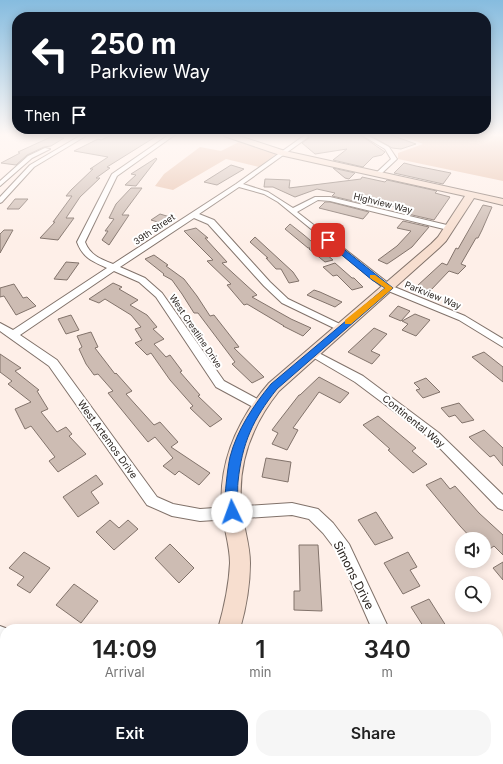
<!DOCTYPE html>
<html lang="en">
<head>
<meta charset="utf-8">
<style>
  :root { --surface:#fff; --page:#f6f6f6; --text:#222; --muted:#767676; --accent:#111827 }
  body { margin:0; font-family:Inter,sans-serif; background:var(--page); color:var(--text); height:100vh; display:flex; flex-direction:column; font-size:15px; white-space:nowrap }
  * { box-sizing:border-box; margin:0 }
  p { font-size:13px; color:var(--muted) }
  .icon { flex:none; width:22px; height:22px; fill:none; stroke:currentColor; stroke-width:2; stroke-linecap:round; stroke-linejoin:round }
  .map { position:relative; flex:1; overflow:hidden }
  .drawer { position:absolute; left:0px; top:624px; width:503px; height:140px; display:flex; flex-direction:column; background:var(--surface); border-radius:16px 16px 0 0; box-shadow:0 2px 10px #0003 }
  .drawer>* { flex:none }
  .hud { position:absolute; left:12px; top:12px; width:479px; height:122px; border-radius:16px; box-shadow:0 2px 10px #0003; background:#111827; color:#fff; overflow:hidden }
  .buttons { position:absolute; left:455px; top:532px; display:grid; gap:8px }
  .buttons a { display:grid; place-items:center; width:36px; height:36px; border-radius:50%; background:var(--surface); box-shadow:0 2px 10px #0003; font-size:20px }
  .pin { position:absolute; display:grid; place-items:center; width:34px; height:34px; color:#fff; margin:-17px; border-radius:8px; box-shadow:0 2px 6px #0006 }
  .me { position:absolute; width:44px; margin:-22px; rotate:357deg; stroke-linejoin:round; filter:drop-shadow(0 0 3px #0008) }
  .turn { display:flex; align-items:center; gap:14px; height:84px; padding:0 12px; font-size:18px }
  .turn .icon { width:52px; height:52px; stroke-width:2.5 }
  .turn b { display:block; font-size:28px; line-height:34px }
  .then { display:flex; align-items:center; height:38px; padding:0 12px; background:#0003; gap:8px; font-size:15px }
  .eta { display:flex; justify-content:space-evenly; align-items:center; height:68px; text-align:center }
  .eta b { font-size:24px; font-weight:600; line-height:28px }
  .cta { display:flex; gap:8px; margin-top:auto; padding:8px 12px }
  .cta a { flex:1; height:46px; border-radius:16px; background:var(--accent); color:#fff; font-size:16px; font-weight:600; line-height:46px; text-align:center }
  .cta a+a { background:var(--page); color:var(--text) }
  .map>svg:first-child { display:block }
  .green { fill:#e7c0aa }
  .building { fill:#cdbcb3; stroke:#82736b }
  .lines { fill:none; stroke-linecap:round; stroke-linejoin:round }
  .street-casing { stroke:#81726a; stroke-width:2 }
  .secondary-casing { stroke:#81726a; stroke-width:2 }
  .street { fill:#fff; fill-rule:evenodd }
  .secondary { fill:#f7decf; fill-rule:evenodd }
  .route { fill:#1a73e8; stroke:#114b97 }
  .slow { fill:#f59e0b }
  .labels { text-anchor:middle; dominant-baseline:central; stroke-width:4; stroke-linejoin:round; paint-order:stroke }
  .far-street-label { font-size:9px; fill:#2c2622; stroke:#fff }
  .street-label { font-size:10px; fill:#2c2622; stroke:#fff }
  .near-street-label { font-size:12px; fill:#2c2622; stroke:#fff }
</style>
</head>
<body>
<div class="map">
<svg width="503" height="764" viewBox="0 0 503 764">
  <rect width="100%" height="100%" fill="#feefe8"/>
  <!-- green -->
  <path class="green" d="M397,134H503V181L398,159V153L423,144Z
    M239,142L274,153L276,154L259,167L226,159L173,190L155,186L164,174L200,147L221,151Z"/>
  <!-- building -->
  <path class="building" d="M114,134H160L107,167L110,168L96,178H100L80,197L66,218H74L58,240L40,238L55,222H53L72,196H66L71,190L93,169H90L108,157L74,151L98,139L101,140Z
    M306,134H359L385,152L382,155L373,157L363,167L333,160L347,149L315,154L302,143L309,138V136Z
    M368,134H388L416,144L401,149L392,148Z
    M53,136L64,138L51,146L44,147L27,155L16,165L1,163L20,153L18,152Z
    M156,158L157,159L136,186L125,185L136,175L131,174Z
    M404,163L416,166L451,173L443,184L394,173Z
    M231,165L244,169L217,185L204,182Z
    M333,168L355,173L349,179L345,178Z
    M362,177L385,182L387,180L437,191L435,193L450,197L434,220L408,214L411,211L378,203L374,206L332,196L335,193L317,189L295,197L273,187H264L265,179L290,180L289,188L361,179Z
    M131,188H142L122,215H129L109,245L102,240L108,231H105L114,219L109,218L116,204Z
    M15,199H28L19,209H7Z
    M325,202H330L369,212L363,219L319,208Z
    M483,205L492,207L482,230L478,238H476L461,264L466,266L458,274L449,271L430,291L417,286L442,263L447,265L456,248L458,249Z
    M160,214L170,217L161,223L151,220Z
    M403,221L429,227L412,247L396,258L387,264L378,260L397,246L411,231L397,228Z
    M290,224L304,235L333,260L325,262L309,249L310,248H308L285,229Z
    M196,228L208,238H205L227,262L222,263L257,295L252,297L291,319L311,328L303,336L283,326H284L247,304L244,305L227,285L231,284L207,261L213,260L184,231Z
    M4,230H13L0,253V234Z
    M255,237L293,272L299,281L289,283L281,269H276L266,258H268L250,242Z
    M154,255L168,265L166,266L184,279L197,296L210,316L214,315L239,347L234,348L264,377L252,383L232,364L235,362L198,313H194L182,294L172,280L163,275L164,274L145,259Z
    M66,262L79,263L67,280L54,279Z
    M335,263L352,278H354L363,287L352,290L337,275L333,276L323,267Z
    M113,283L122,287L119,289L138,300L130,305L147,315L157,327L153,329L164,339L154,344L166,357L170,355L182,371L180,372L200,395L198,396L222,419L210,427L190,408L193,406L170,380L151,353L147,355L135,343L142,340L135,329L141,327L131,315L105,299L99,303L89,299Z
    M14,284L23,298L27,297L36,306L16,315L4,296L0,297V288Z
    M314,290L320,292L342,302L335,307L307,295Z
    M398,306L410,311L401,321L389,316Z
    M415,314L430,320L416,336L402,330L408,324L402,321Z
    M71,315L79,330L66,334L58,319Z
    M374,328L387,334L371,351L380,355L372,364L348,352Z
    M91,332L98,347L95,348L115,374L116,373L132,391L126,394L154,425L160,422L178,442L171,447L210,473L199,485L179,471L175,475L163,466L173,458L155,437L148,442L108,393L113,391L98,374L94,375L86,364L79,349L82,347L77,336Z
    M484,352L503,367V382L472,357Z
    M0,354L21,368L15,371L39,390L37,391L48,409L41,412L57,432L66,427L72,434L69,436L86,454L58,472L49,461L55,457L31,426L25,429L15,409L31,402L8,384L12,381L0,372Z
    M319,377L349,393L340,403L319,392L293,428L298,430L287,450L272,444L278,433L272,430L278,422L299,395H300Z
    M426,378L440,392L423,398L416,390L420,389L414,383Z
    M459,403L474,420L462,423L455,415L449,417L441,408Z
    M378,416L416,448L412,451L427,464L413,473L388,450L390,449L363,425Z
    M484,430L503,448V466L494,455L490,457L469,437Z
    M266,458L291,462L288,482L262,477Z
    M96,475L103,484L91,492L99,503L78,517L63,497Z
    M441,478L450,489L455,486L479,513L503,535V555L494,546L484,553V539H472L460,526L426,485Z
    M376,512L393,538L375,545L358,520Z
    M110,520L119,528L128,520L138,529L114,550L96,532Z
    M170,544L194,568L179,583L155,558Z
    M299,545H318L322,611L294,610V591H300Z
    M24,552L50,568L30,593L17,585L24,577L9,568Z
    M408,552L417,567L410,570L420,586L403,594L384,563Z
    M503,562V580L493,568Z
    M74,584L98,601L81,623L56,605Z
    M429,599L448,629H425L411,607Z"/>
  <g class="lines">
    <!-- street casing -->
    <g class="street-casing">
      <path id="street" d="M83,134H89L34,167L2,202L0,203V197L30,165Z
        M170,134H176L117,176L85,242C90,255 100,259 113,264L236,184L305,135L308,137L307,138L243,184L268,192L293,208L315,197H330L451,226V230H448L330,201L318,200L297,212L392,286L465,316L503,339V347L459,320L386,290L278,202L264,194L239,187L199,214L214,220L270,282L288,299L344,326L346,328L344,330H338L282,303L264,286L208,224L194,218L120,267L145,278L162,293L224,381L263,402L265,405L263,408L259,409L255,408L216,387L156,297L139,282L114,271L20,335L57,360L157,497L173,504L200,509L292,503L318,509L333,523L349,544L389,629H372L339,554L323,533L309,519L292,515L200,521L172,516L147,505L49,366L0,331V323L13,330L107,268C92,261 83,258 77,242L112,174Z
        M360,134H365L389,147L397,159L380,175L375,174L391,159L385,149Z
        M45,148L50,149L32,158L0,186V181L28,156Z
        M313,350L363,376L439,433L503,495V510L498,508L431,439L355,382L309,355L308,353L309,351Z
        M0,626L8,629H5V644L0,642Z
        M432,759H453L455,764H434Z"/>
    </g>
    <!-- secondary casing -->
    <g class="secondary-casing">
      <path id="secondary" d="M224,134H233L285,151L503,199V205L474,198L446,241L439,248L279,391C251,426 236,466 242,512C244,529 250,545 250,563C250,585 246,608 240,629H218C224,608 229,585 230,563C230,546 224,529 222,512C218,463 237,420 269,383L431,244L438,237L465,196L280,155L224,136Z
        M124,759H153L151,764H122Z"/>
    </g>
    <!-- street -->
    <use href="#street" class="street"/>
    <!-- secondary -->
    <use href="#secondary" class="secondary"/>
  </g>
  <!-- sky -->
  <linearGradient id="sky" x2="0" y2="1"><stop stop-color="#86bcdf"/><stop offset="0.56" stop-color="#fff8f5"/><stop offset="1" stop-color="#fff8f5" stop-opacity="0"/></linearGradient>
  <rect width="503" height="241" fill="url(#sky)"/>
  <!-- route -->
  <path class="route" d="M326,239H331L393,288L277,389C253,419 242,443 238,482C237,490 239,510 236,516L232,517L228,516C224,507 225,495 226,485C227,476 228,466 230,457C237,430 253,406 271,384L385,288L372,280L326,242Z"/>
  <!-- slow -->
  <path class="slow" d="M370,275H375L393,288L351,324H345V320L385,288L370,278Z"/>
  <g class="labels">
    <!-- far-street labels -->
    <g class="far-street-label">
      <text transform="translate(383 203) rotate(14)">Highview Way</text>
      <text transform="translate(154 229) rotate(-34)">39th Street</text>
      <text transform="translate(433 295) rotate(22)">Parkview Way</text>
      <text transform="translate(196 331) rotate(56)">West Crestline Drive</text>
    </g>
    <!-- street labels -->
    <g class="street-label">
      <text transform="translate(414 421) rotate(39)">Continental Way</text>
      <text transform="translate(108 439) rotate(54)">West Artemos Drive</text>
    </g>
    <!-- near-street labels -->
    <g class="near-street-label">
      <text transform="translate(354 575) rotate(63)">Simons Drive</text>
    </g>
  </g>
</svg>
<div class="buttons">
<a><svg class="icon" aria-label="sound" viewBox="0 0 24 24"><path d="M4 9h4l5-4v14l-5-4H4zM17 9q2 3 0 6"/></svg></a>
<a><svg class="icon" aria-label="search" viewBox="0 0 24 24"><circle cx="10" cy="10" r="6"/><path d="M15 15l6 6"/></svg></a>
</div>
<div class="pin" style="left:328px;top:240px;background:#d93025"><svg class="icon" aria-label="arrive" viewBox="0 0 24 24"><path d="M6 21V4h12l-3 4 3 4H6"/></svg></div>
<svg class="me" style="left:232px;top:512px" viewBox="-20 -20 40 40"><circle r="19" fill="#fff"/><path d="M0-13L10 11 0 6-10 11z" fill="#1a73e8"/></svg>
<div class="hud">
<div class="turn"><svg class="icon" aria-label="left" viewBox="0 0 24 24"><path d="M17 20v-9H6M10 6l-5 5 5 5"/></svg><div><b>250 m</b>Parkview Way</div></div>
<div class="then">Then<svg class="icon" aria-label="arrive" viewBox="0 0 24 24"><path d="M6 21V4h12l-3 4 3 4H6"/></svg></div>
</div>
<section class="drawer">
<div class="eta">
<div><b>14:09</b><p>Arrival</p></div>
<div><b>1</b><p>min</p></div>
<div><b>340</b><p>m</p></div>
</div>
<div class="cta"><a>Exit</a><a>Share</a></div>
</section>
</div>
</body>
</html>
